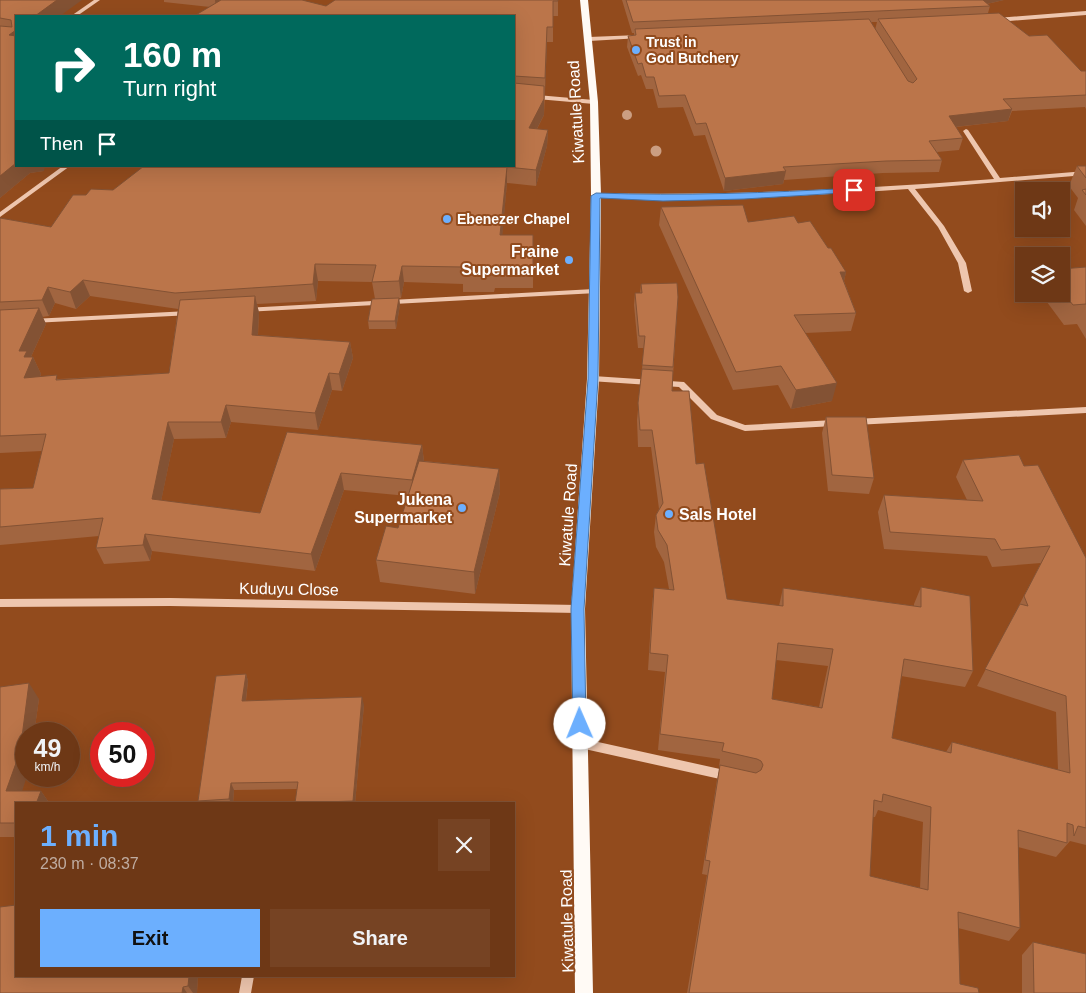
<!DOCTYPE html>
<html lang="en">
<head>
<meta charset="utf-8">
<style>
  :root { --surface:#6e3816; --page:#764323; --text:#f1f3f6; --muted:#bfaca1; --line:#805235; --accent:#6caffe }
  body { margin:0; font-family:Arial,sans-serif; background:var(--page); color:var(--text); height:100vh; display:flex; flex-direction:column; font-size:19px; white-space:nowrap }
  * { box-sizing:border-box; margin:0 }
  p { font-size:16px; color:var(--muted) }
  .icon { flex:none; width:28px; height:28px; fill:none; stroke:currentColor; stroke-width:2; stroke-linecap:round; stroke-linejoin:round }
  .map { position:relative; flex:1; overflow:hidden }
  .details { position:absolute; left:15px; top:802px; width:500px; height:175px; display:flex; flex-direction:column; background:var(--surface); border-radius:0px; box-shadow:0 5px 20px #0002,0 0 0 1px var(--line) }
  .details>* { flex:none }
  .banner { position:absolute; left:15px; top:15px; width:500px; height:152px; border-radius:0px; box-shadow:0 5px 20px #0002,0 0 0 1px var(--line); background:#00695c; color:#fff; overflow:hidden }
  .fabs { position:absolute; left:1015px; top:182px; display:grid; gap:10px }
  .fabs a { display:grid; place-items:center; width:55px; height:55px; border-radius:0px; background:var(--surface); box-shadow:0 5px 20px #0002,0 0 0 1px var(--line); font-size:25px }
  .speed { position:absolute; left:15px; top:722px; display:flex; gap:10px; font-size:25px; font-weight:700; text-align:center }
  .speed>* { display:grid; place-content:center; width:65px; height:65px; border-radius:50%; background:var(--surface); box-shadow:0 5px 20px #0002,0 0 0 1px var(--line); line-height:1 }
  .speed small { font-size:12px; font-weight:400 }
  .speed .limit { border:8px solid #d22; background:#fff; color:#111 }
  .pin { position:absolute; display:grid; place-items:center; width:42px; height:42px; color:#fff; margin:-21px; border-radius:10px; box-shadow:0 2px 8px #0006 }
  .me { position:absolute; width:55px; margin:-28px; rotate:359deg; stroke-linejoin:round; filter:drop-shadow(0 0 4px #0008) }
  .turn { display:flex; align-items:center; gap:18px; height:105px; padding:0 25px; font-size:22px }
  .turn .icon { width:65px; height:65px; stroke-width:2.5 }
  .turn b { display:block; font-size:35px; line-height:42px }
  .then { display:flex; align-items:center; height:48px; padding:0 25px; background:#0003; gap:10px; font-size:19px }
  .round { display:grid; place-items:center; flex:none; width:52px; height:52px; border-radius:0px; background:var(--page) }
  .summary { display:flex; align-items:center; justify-content:space-between; height:85px; padding:0 25px }
  h1 { font-size:30px; font-weight:800; line-height:38px; color:var(--accent) }
  .button { display:flex; gap:10px; margin-top:auto; padding:10px 25px }
  .button a { flex:1; height:58px; border-radius:0px; background:var(--accent); color:#111; font-size:20px; font-weight:800; line-height:58px; text-align:center }
  .button a+a { background:var(--page); color:var(--text) }
  .map>svg:first-child { display:block }
  .lines { fill:none; stroke-linecap:round; stroke-linejoin:round }
  .minor { fill:#eec6ae; fill-rule:evenodd }
  .major { fill:#fffaf5; fill-rule:evenodd }
  .tree { fill:#cb9e82 }
  .wall { fill:#a16540; fill-rule:evenodd }
  .shaded-wall { fill:#835234 }
  .building { fill:#bb754a; stroke:#835234; fill-rule:evenodd }
  .route { fill:#6caffe; stroke:#4672a5 }
  .poi-dot { fill:#6caffe; stroke:#924b1d; stroke-width:2 }
  .labels { text-anchor:middle; dominant-baseline:central; stroke-width:4; stroke-linejoin:round; paint-order:stroke }
  .far-poi-label { font-size:14px; font-weight:bold; fill:#fff; stroke:#924b1d; text-anchor:start }
  .street-label { font-size:16px; fill:#fff; stroke:#924b1d }
  .poi-label { font-size:16px; font-weight:bold; fill:#fff; stroke:#924b1d; text-anchor:end }
</style>
</head>
<body>
<div class="map">
<svg width="1086" height="993" viewBox="0 0 1086 993">
  <rect width="100%" height="100%" fill="#924b1d"/>
  <g class="lines">
    <!-- minor -->
    <path class="minor" d="M94,0H100L77,16H71Z
      M1086,11V15L997,22L994,20L997,18Z
      M639,35L641,36V38L589,41L586,39L589,37Z
      M514,93L594,100L597,102L594,104L514,97Z
      M966,129L968,130L1000,178L1086,171V175L915,189L944,226L966,263L972,291L968,293L964,291L958,263L938,227L908,189C804,197 700,200 596,197L593,195L596,193C729,196 861,189 994,179L963,131Z
      M63,166H70L0,217V212Z
      M594,289H597V293L247,312L243,310L247,308Z
      M189,311L193,313L192,315L32,323L28,321L32,319Z
      M593,376L684,382L717,415L745,425L834,420L838,423L834,426L745,431L711,419L679,387L590,381L589,379L590,377Z
      M1086,407V413L855,425L851,422L855,419Z
      M170,598L578,605L581,606L583,609L581,612L578,613L170,606L0,607V599Z
      M580,738L729,771L733,773L734,776L733,779L729,781L580,748L576,746L575,743L576,740Z
      M242,976H254L251,993H239Z"/>
    <!-- major -->
    <path class="major" d="M580,0H588L598,102L601,195L599,379L585,609L593,993H575L571,609L587,379L591,195L590,102Z"/>
  </g>
  <!-- trees -->
  <g class="tree">
    <circle cx="627" cy="115" r="5"/>
    <circle cx="656" cy="151" r="5.5"/>
  </g>
  <!-- wall -->
  <path class="wall" d="M0,0L16,16L44,171L30,173L0,198Z
    M164,0H302L326,6L558,0V16H553V42H547L544,115L537,129L548,130L547,146L536,186L507,183L502,235H533V288H495L494,292H463V284L404,282L401,298H399L400,305L396,329H369L368,321L375,299L372,282L318,281L316,301L257,304L259,313L258,335L350,342L353,358L342,391L332,390L318,430L231,422L226,438L174,439L161,501L260,513L287,432L422,445L424,461L499,469L500,492L475,594L380,582L376,560L398,528L408,496L344,490L315,571L152,551L150,561L104,564L96,548L99,536L0,545V489L33,488L42,451L0,453V218L51,227L86,195L113,190L514,166V16L210,7L164,2ZM90,296L178,309L169,373L59,379L40,377L41,374L33,357H31L46,324L42,317L49,316L55,303L76,309Z
    M622,0H1004L987,4L990,6L988,13L1029,36L1081,71H1086V109L1085,107L1012,111L1008,121L956,127L963,138L959,150L937,152L942,160L939,172L883,173L784,180L783,184L724,191L705,135L694,136L683,107L658,108L653,89H646L641,75L638,76L627,47L628,36L634,35V33H632ZM871,22H877L875,30Z
    M1077,166H1086V226L1074,210L1078,198L1069,186Z
    M661,207L748,222L798,223L828,248L846,272L844,281L856,313L851,331L805,333L832,401L791,409L778,385L733,390L659,225Z
    M1086,267V339L1077,324L1064,325L1041,294H1061V269Z
    M641,284L678,297L672,391L696,464L727,599L779,606L783,588L914,606V604L921,587L973,671L965,687L901,676L892,738L946,752L952,742L1058,770L1056,712L977,686L1041,563L992,567L987,556L884,549L878,512L884,495L967,500L956,477L963,460L1024,466L1086,558V845L1070,841L1056,857L1018,847L1020,928L1009,941L958,928L960,984L979,993H687L707,875L702,874L717,780L720,767H719L720,759L658,750L665,672L648,670L652,605L654,588L669,589L664,562L656,547L654,532L656,515L659,509L651,447H638L637,420L644,348H638L634,305L635,293H640ZM776,660L828,666L819,707L772,699ZM878,810L923,822L920,888L870,876L873,817H875Z
    M826,417L874,478L869,494L828,491L822,433Z
    M246,674L248,681L246,701L364,705L355,804H295L297,789L234,790L233,804H199L198,801Z
    M0,687L39,699L34,734H26L22,791H41L50,804H16V837H0Z
    M1033,942L1086,993H1022V955Z
    M16,976H198L197,993H0Z"/>
  <!-- shaded-wall -->
  <path class="shaded-wall" d="M57,0H82L60,16H35Z
    M215,0H230L216,8Z
    M975,0H1004L973,7Z
    M547,27V42L545,94V78Z
    M16,30V49L9,35Z
    M544,86V115L529,144V128Z
    M1012,109L1008,121L945,128L949,116Z
    M548,130L547,146L536,186V170Z
    M16,163V166H45L44,171L30,173L0,198V176Z
    M507,167V183L501,251L500,235Z
    M786,171L783,184L724,191L725,178Z
    M315,264L318,281L316,301L313,284Z
    M402,266L404,282L401,298L399,281Z
    M840,272H846L842,290Z
    M83,280L90,296L76,309L70,292Z
    M48,287L55,303L49,316L42,300Z
    M255,296L259,313L257,351L252,335Z
    M399,298L400,305L396,329L395,321Z
    M39,308L46,324L30,359L33,357L41,374L32,395L24,378L19,351Z
    M350,342L353,358L342,391L339,374Z
    M329,373L332,390L318,430L315,413Z
    M837,383L832,401L791,409L796,390Z
    M226,405L231,422L226,438L221,422Z
    M168,422L174,439L158,516L152,499Z
    M422,445L424,462L414,497L412,480Z
    M499,469L500,492L475,594L474,572Z
    M341,473L344,490L315,571L311,554Z
    M145,534L152,551L150,561L143,545Z
    M246,674L248,681L245,708L242,701Z
    M29,683L39,699L34,734H26V776H27L18,804L6,791Z
    M362,697L364,705L355,804H354L353,801Z
    M231,783L234,790L233,804H232L229,799Z
    M41,791L50,804H36Z
    M189,976H198L197,993H193L188,986Z
    M183,987L187,993H182Z"/>
  <!-- building -->
  <path class="building" d="M0,0H57L35,16H16V30L9,35L16,36V163L0,176V26L12,27L11,20L0,18Z
    M221,0H302L326,6L335,0H558V1H553V27H547L545,78L514,76V16H194Z
    M626,0H983L990,6L633,22Z
    M999,13L1029,36L1047,35L1081,71H1086V95L1003,99L1012,109L949,116L963,138L929,141L942,160L886,161L783,167L786,171L725,178L706,123L696,124L685,95L659,96L654,77H646L642,63L638,64L628,36L636,35L635,29L869,19L908,81L913,83L917,79L878,19Z
    M514,83L544,86V99L529,128L548,130L536,170L507,167L500,235H533V272H494V275H462L463,267L402,266L399,281L372,282L376,265L315,264L313,284L175,293L83,280L70,292L48,287L42,300L0,302V218L51,227L73,195H86L91,189L113,190L144,166H514Z
    M1077,166H1086V178Z
    M1086,189V195L1082,190Z
    M743,205L748,222L794,216L798,223L810,221L828,248H831L846,272H840L856,313L794,315L837,383L796,390L781,366L736,372L661,207Z
    M1086,267V304L1073,305L1061,290V269Z
    M677,283L678,297L673,367L642,365L645,336H639L635,293H642L641,284Z
    M255,296L252,335L350,342L339,374L329,373L315,413L226,405L221,422H168L152,499L260,513L287,432L422,445L412,480L341,473L311,554L145,534L143,545L96,548L103,518L0,527V489L33,488L46,434L0,436V310L39,308L19,351H27L24,357H33L24,378L57,375L56,380L169,373L180,300Z
    M399,298L395,321H368L372,299Z
    M642,369L673,371L672,391H689L696,464L704,463L727,599L783,606V588L921,607V587L970,596L973,671L904,659L892,738L951,753L952,742L1070,773L1066,696L985,669L1020,604L1028,606L1024,596L1050,546L1001,550L995,539L890,532L884,495L983,501L963,460L1019,455L1024,466L1038,465L1086,558V828L1078,826L1074,836L1073,825L1067,823V843L1018,830L1020,928L958,912L960,984L978,988L979,993H689L710,861L705,860L720,765L756,773L761,770L763,765L761,761L757,759L722,751L724,743L660,734L668,655L650,653L654,588L674,590L667,545L658,530L656,515L663,503L652,430H640L638,403ZM778,643L833,649L822,708L772,699ZM883,794L931,807L928,890L870,876L874,800L882,802Z
    M826,417H866L874,478L832,475Z
    M419,461L499,469L474,572L376,560L386,526L398,528Z
    M246,674L242,701L362,697L353,801L295,803L298,782L231,783L229,799L198,801L216,676Z
    M29,683L20,752L6,791H41L36,804H16V823H0V687Z
    M16,905V976H189L188,986L183,987L182,993H0V907Z
    M1033,942L1086,954V993H1034Z"/>
  <!-- route -->
  <path class="route" d="M854,188L858,189V192L744,199L663,201L600,198L598,379L584,609L586,724L585,728L580,730L575,728L573,724L571,609L588,379L591,196L596,193C682,196 768,193 854,188Z"/>
  <!-- markers -->
  <g class="poi-dot">
    <circle cx="636" cy="50" r="5"/>
    <circle cx="447" cy="219" r="5"/>
    <circle cx="569" cy="260" r="5"/>
    <circle cx="462" cy="508" r="5"/>
    <circle cx="669" cy="514" r="5"/>
  </g>
  <g class="labels">
    <!-- far-poi labels -->
    <g class="far-poi-label">
      <text x="646" y="42">Trust in<tspan x="646" dy="16">God Butchery</tspan></text>
      <text x="457" y="219">Ebenezer Chapel</text>
    </g>
    <!-- street labels -->
    <g class="street-label">
      <text transform="translate(576 112) rotate(-93)">Kiwatule Road</text>
      <text transform="translate(568 515) rotate(-86)">Kiwatule Road</text>
      <text transform="translate(289 589) rotate(1)">Kuduyu Close</text>
      <text transform="translate(567 921) rotate(-91)">Kiwatule Road</text>
    </g>
    <!-- poi labels -->
    <g class="poi-label">
      <text x="559" y="251">Fraine<tspan x="559" dy="18">Supermarket</tspan></text>
      <text x="452" y="499">Jukena<tspan x="452" dy="18">Supermarket</tspan></text>
      <text x="679" y="514" text-anchor="start">Sals Hotel</text>
    </g>
  </g>
</svg>
<div class="fabs">
<a><svg class="icon" aria-label="sound" viewBox="0 0 24 24"><path d="M4 9h4l5-4v14l-5-4H4zM17 9q2 3 0 6"/></svg></a>
<a><svg class="icon" aria-label="layers" viewBox="0 0 24 24"><path d="M12 4l9 5-9 5-9-5zM3 14l9 5 9-5"/></svg></a>
</div>
<div class="speed"><div>49<small>km/h</small></div><div class="limit">50</div></div>
<div class="pin" style="left:854px;top:190px;background:#d93025"><svg class="icon" aria-label="arrive" viewBox="0 0 24 24"><path d="M6 21V4h12l-3 4 3 4H6"/></svg></div>
<svg class="me" style="left:580px;top:724px" viewBox="-20 -20 40 40"><circle r="19" fill="#fff"/><path d="M0-13L10 11 0 6-10 11z" fill="#6caffe"/></svg>
<div class="banner">
<div class="turn"><svg class="icon" aria-label="right" viewBox="0 0 24 24"><path d="M7 20v-9h11M14 6l5 5-5 5"/></svg><div><b>160 m</b>Turn right</div></div>
<div class="then">Then<svg class="icon" aria-label="arrive" viewBox="0 0 24 24"><path d="M6 21V4h12l-3 4 3 4H6"/></svg></div>
</div>
<section class="details">
<div class="summary"><div><h1>1 min</h1><p>230 m · 08:37</p></div><a class="round"><svg class="icon" aria-label="close" viewBox="0 0 24 24"><path d="M6 6l12 12M18 6L6 18"/></svg></a></div>
<div class="button"><a>Exit</a><a>Share</a></div>
</section>
</div>
</body>
</html>
